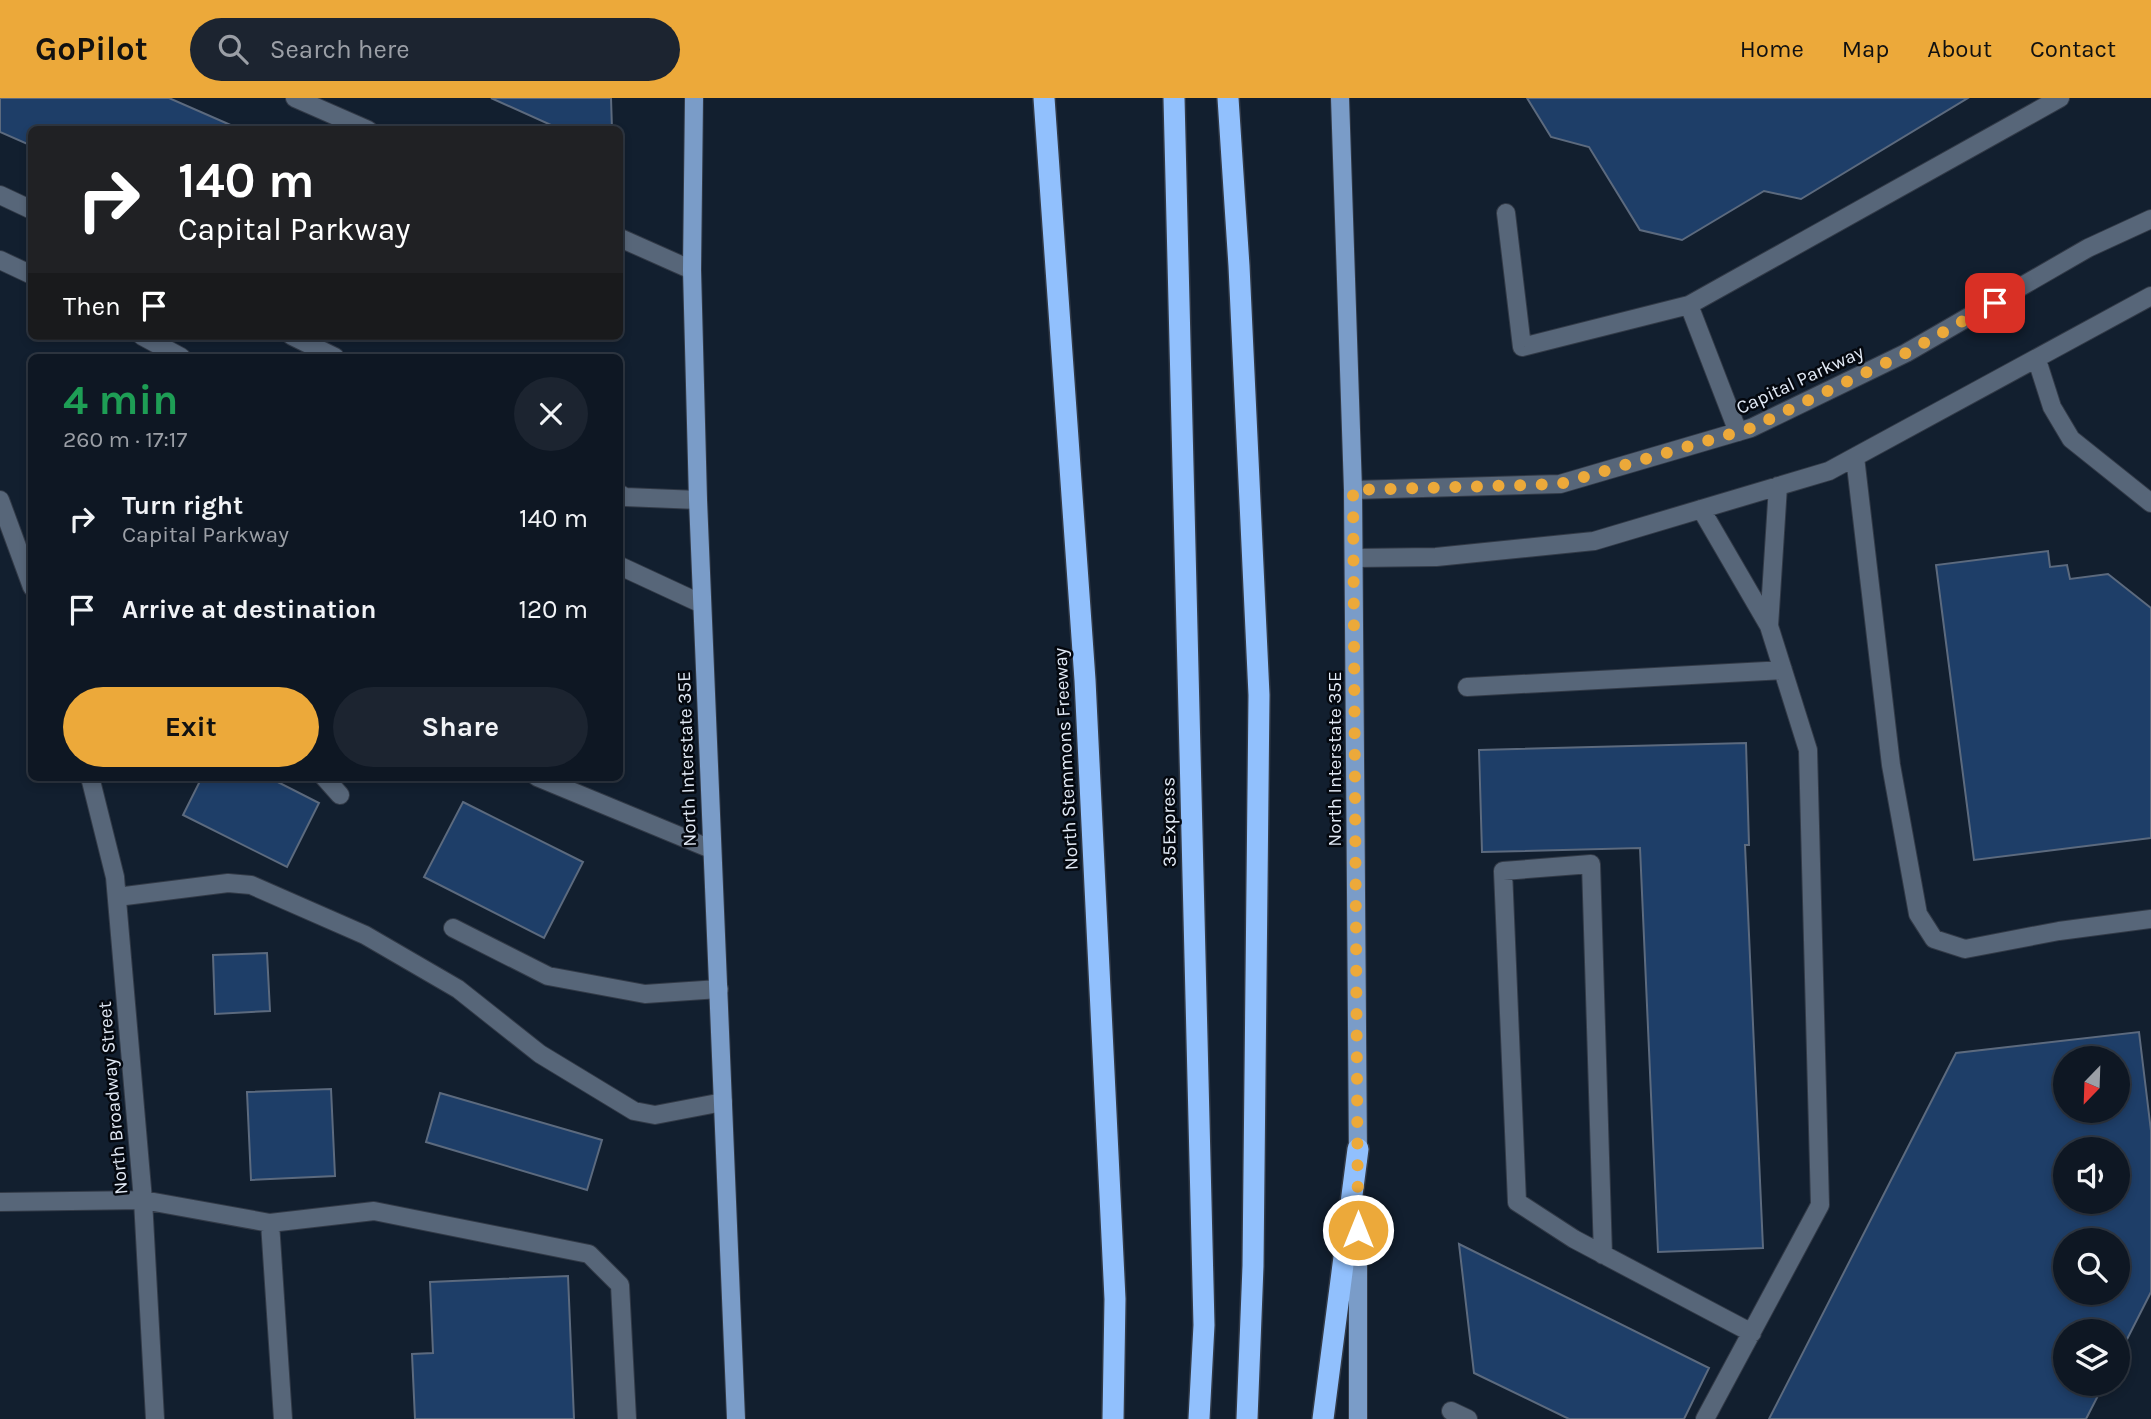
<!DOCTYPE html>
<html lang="en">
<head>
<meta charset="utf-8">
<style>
  :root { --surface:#0e1723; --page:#1c2430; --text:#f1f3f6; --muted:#9b9fa6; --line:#2e3641; --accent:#eca93a }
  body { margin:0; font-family:Karla,sans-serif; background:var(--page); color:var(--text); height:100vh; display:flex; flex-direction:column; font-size:26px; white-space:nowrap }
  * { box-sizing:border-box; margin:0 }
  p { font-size:23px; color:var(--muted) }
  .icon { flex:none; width:38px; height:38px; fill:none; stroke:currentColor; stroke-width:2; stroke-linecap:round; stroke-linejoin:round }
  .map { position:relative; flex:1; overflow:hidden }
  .sheet { position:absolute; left:28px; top:256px; width:595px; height:427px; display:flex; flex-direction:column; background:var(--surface); border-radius:10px; box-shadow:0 4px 10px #0003,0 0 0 2px var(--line) }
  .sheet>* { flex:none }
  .banner { position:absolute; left:28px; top:28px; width:595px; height:214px; border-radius:10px; box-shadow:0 4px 10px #0003,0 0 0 2px var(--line); background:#202124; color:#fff; overflow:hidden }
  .needle { width:46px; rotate:203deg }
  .buttons { position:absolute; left:2053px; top:948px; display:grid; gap:14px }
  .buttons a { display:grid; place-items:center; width:77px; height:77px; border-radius:50%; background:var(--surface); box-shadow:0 4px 10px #0003,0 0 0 2px var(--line); font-size:35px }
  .pin { position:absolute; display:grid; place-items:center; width:60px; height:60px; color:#fff; margin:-30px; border-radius:14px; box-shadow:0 4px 10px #0006 }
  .me { position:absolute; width:77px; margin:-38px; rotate:0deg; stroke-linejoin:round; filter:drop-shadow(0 0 5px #0008) }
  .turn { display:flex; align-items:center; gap:24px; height:147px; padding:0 35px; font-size:32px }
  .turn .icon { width:91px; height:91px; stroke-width:2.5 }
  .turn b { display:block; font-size:49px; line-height:60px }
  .then { display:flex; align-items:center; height:66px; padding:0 35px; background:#0003; gap:14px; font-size:26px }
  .round { display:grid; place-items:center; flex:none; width:74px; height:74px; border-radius:37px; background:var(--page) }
  .overview { display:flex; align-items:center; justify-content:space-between; height:119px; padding:0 35px }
  h1 { font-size:42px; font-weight:700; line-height:52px; color:#1e9e55 }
  .button { display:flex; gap:14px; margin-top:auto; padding:14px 35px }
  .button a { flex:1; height:80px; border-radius:42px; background:var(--accent); color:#111; font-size:28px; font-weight:700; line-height:80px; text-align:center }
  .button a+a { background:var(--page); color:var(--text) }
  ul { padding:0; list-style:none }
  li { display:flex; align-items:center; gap:21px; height:91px; padding:0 35px }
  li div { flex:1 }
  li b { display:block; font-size:26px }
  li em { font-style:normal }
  header { display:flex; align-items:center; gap:42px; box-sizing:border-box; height:98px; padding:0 35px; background:var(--accent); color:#111 }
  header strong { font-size:33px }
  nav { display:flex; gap:38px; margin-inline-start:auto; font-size:24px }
  .search { width:490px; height:63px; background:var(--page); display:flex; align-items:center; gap:18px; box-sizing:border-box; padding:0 24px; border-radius:38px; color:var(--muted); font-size:26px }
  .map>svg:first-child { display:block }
  .building { fill:#1e3e68; stroke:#5c6a7e; stroke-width:2; fill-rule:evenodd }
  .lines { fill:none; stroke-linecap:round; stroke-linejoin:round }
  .minor-casing { stroke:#323a47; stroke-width:20 }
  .major-casing { stroke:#323a47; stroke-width:20 }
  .highway-casing { stroke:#323a47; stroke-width:24 }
  .minor { stroke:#576679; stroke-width:18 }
  .major { stroke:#7a9cc8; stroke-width:18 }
  .highway { stroke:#91c0fd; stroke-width:21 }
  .route { stroke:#eca93a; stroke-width:12; stroke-dasharray:0 21.6 }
  .labels { text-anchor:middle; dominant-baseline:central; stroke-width:5; stroke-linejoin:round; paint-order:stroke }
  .street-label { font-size:19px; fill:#e1e9f5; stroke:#04080f }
</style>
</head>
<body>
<header>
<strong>GoPilot</strong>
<div class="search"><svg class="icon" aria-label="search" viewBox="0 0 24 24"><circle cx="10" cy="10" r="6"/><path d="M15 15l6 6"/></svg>Search here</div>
<nav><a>Home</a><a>Map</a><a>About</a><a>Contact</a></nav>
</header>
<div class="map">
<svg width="2151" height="1321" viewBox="0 0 2151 1321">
  <rect width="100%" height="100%" fill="#121f2f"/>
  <!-- building -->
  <path class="building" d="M0,0H169L242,32H32V48L0,34Z
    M491,0H611L612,32H562Z
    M1527,0H1968L1801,101L1764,93L1682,142L1640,132L1589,49L1551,39Z
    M2048,453L2050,469L2067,467L2070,481L2108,476L2151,510V740L1974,762L1936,467Z
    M1746,645L1749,747H1745L1763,1150L1658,1154L1640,750L1482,754L1479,652Z
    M202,679H268L319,705L287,769L183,717Z
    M463,704L583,764L544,840L424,779Z
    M267,855L270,913L215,916L213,857Z
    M2139,934L2151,1033V1194L2118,1259V1234H2065V1286H2104L2086,1321H1769L1956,955ZM2065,961H2118V1013H2065ZM2065,1052H2118V1104H2065ZM2065,1143H2118V1195H2065Z
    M331,991L335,1078L251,1082L247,994Z
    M440,995L602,1042L587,1092L426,1044Z
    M1459,1146L1709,1270L1684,1321H1569L1474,1275Z
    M568,1178L574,1321H415L412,1256L433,1255L430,1184Z"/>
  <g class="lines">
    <!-- minor casing -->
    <g class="minor-casing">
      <path id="minor" d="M295,0L368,32
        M0,97L32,112
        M1506,115L1522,249L1689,207
        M620,140L692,172
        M0,162L32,177
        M142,238L181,259
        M292,238L335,259
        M2037,262L2052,309L2071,341L2151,405
        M1738,334L1689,207L2060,0
        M1855,359L1891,667L1918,816L1934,841L1965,851L2059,833L2151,821
        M1353,392L1560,386L1751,330L1906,255L2088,150L2151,121
        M620,396L625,399L698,402
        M0,402L32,489
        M1701,411L1769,528L1778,388
        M1354,460L1436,459L1594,443L1829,373L2151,198
        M620,468L702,506
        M1467,589L1783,572
        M90,679L115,779L143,1102L155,1321
        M324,679L340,697
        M537,679L711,751
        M117,799L228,785L251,787L365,837L458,891L540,956L634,1013L655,1017L723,1004
        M453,830L548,878L645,896L719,891
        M0,1104L143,1102L270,1125L374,1113L589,1156L620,1187L627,1321
        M270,1125L283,1321
        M1603,1157L1591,766L1503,773L1517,1104L1574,1141L1752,1235
        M1451,1313L1468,1321
        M1705,1321L1820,1107L1808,652L1769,528"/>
    </g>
    <!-- major casing -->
    <g class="major-casing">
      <path id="major" d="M694,0L692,172L698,402L736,1321
        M1340,0L1353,392L1358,1062
        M1358,1321V1108"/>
    </g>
    <!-- highway casing -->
    <g class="highway-casing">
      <path id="highway" d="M1044,0L1085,582L1115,1201L1113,1321
        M1174,0L1204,1227L1199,1321
        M1228,0L1239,168L1259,597L1253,1168L1247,1321
        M1323,1321L1358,1051"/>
    </g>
    <!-- minor -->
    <use href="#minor" class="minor"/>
    <!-- major -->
    <use href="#major" class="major"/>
    <!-- highway -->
    <use href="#highway" class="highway"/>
  </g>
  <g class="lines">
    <!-- route -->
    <path class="route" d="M1358,1132L1353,392L1560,386L1751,330L1906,255L1995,205"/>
  </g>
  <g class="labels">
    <!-- street labels -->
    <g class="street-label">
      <text transform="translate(1800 282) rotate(-25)">Capital Parkway</text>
      <text transform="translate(687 661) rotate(-92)">North Interstate 35E</text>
      <text transform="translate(1066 661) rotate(-93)">North Stemmons Freeway</text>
      <text transform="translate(1335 661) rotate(-90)">North Interstate 35E</text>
      <text transform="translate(1169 724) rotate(-91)">35Express</text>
      <text transform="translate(113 1000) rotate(-95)">North Broadway Street</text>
    </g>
  </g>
</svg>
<div class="buttons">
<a><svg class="needle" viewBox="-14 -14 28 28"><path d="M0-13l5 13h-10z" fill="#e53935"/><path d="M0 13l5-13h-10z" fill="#9b9fa6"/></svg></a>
<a><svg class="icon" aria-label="sound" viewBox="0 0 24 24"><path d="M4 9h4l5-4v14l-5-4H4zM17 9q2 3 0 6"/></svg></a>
<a><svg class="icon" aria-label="search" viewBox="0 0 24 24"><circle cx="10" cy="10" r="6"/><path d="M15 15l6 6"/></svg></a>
<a><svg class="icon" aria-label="layers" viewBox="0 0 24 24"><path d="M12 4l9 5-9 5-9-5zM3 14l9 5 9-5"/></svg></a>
</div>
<div class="pin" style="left:1995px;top:205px;background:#d93025"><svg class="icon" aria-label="arrive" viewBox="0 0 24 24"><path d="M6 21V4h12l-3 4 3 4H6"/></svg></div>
<svg class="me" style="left:1358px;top:1132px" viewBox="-20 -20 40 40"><circle r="17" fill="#eca93a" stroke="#fff" stroke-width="3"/><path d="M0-11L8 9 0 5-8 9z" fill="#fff"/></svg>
<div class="banner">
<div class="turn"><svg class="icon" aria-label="right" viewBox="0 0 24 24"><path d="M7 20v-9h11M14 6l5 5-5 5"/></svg><div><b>140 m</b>Capital Parkway</div></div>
<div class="then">Then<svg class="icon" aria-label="arrive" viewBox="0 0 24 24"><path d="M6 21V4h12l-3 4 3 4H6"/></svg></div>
</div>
<section class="sheet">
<div class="overview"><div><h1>4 min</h1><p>260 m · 17:17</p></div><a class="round"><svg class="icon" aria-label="close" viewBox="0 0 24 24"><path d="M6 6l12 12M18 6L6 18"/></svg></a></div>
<ul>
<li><svg class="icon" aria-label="right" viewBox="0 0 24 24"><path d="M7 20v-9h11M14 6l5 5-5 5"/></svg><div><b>Turn right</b><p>Capital Parkway</p></div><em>140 m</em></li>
<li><svg class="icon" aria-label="arrive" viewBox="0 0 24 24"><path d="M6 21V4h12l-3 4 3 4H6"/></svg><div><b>Arrive at destination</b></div><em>120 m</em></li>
</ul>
<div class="button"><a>Exit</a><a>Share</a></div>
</section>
</div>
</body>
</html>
